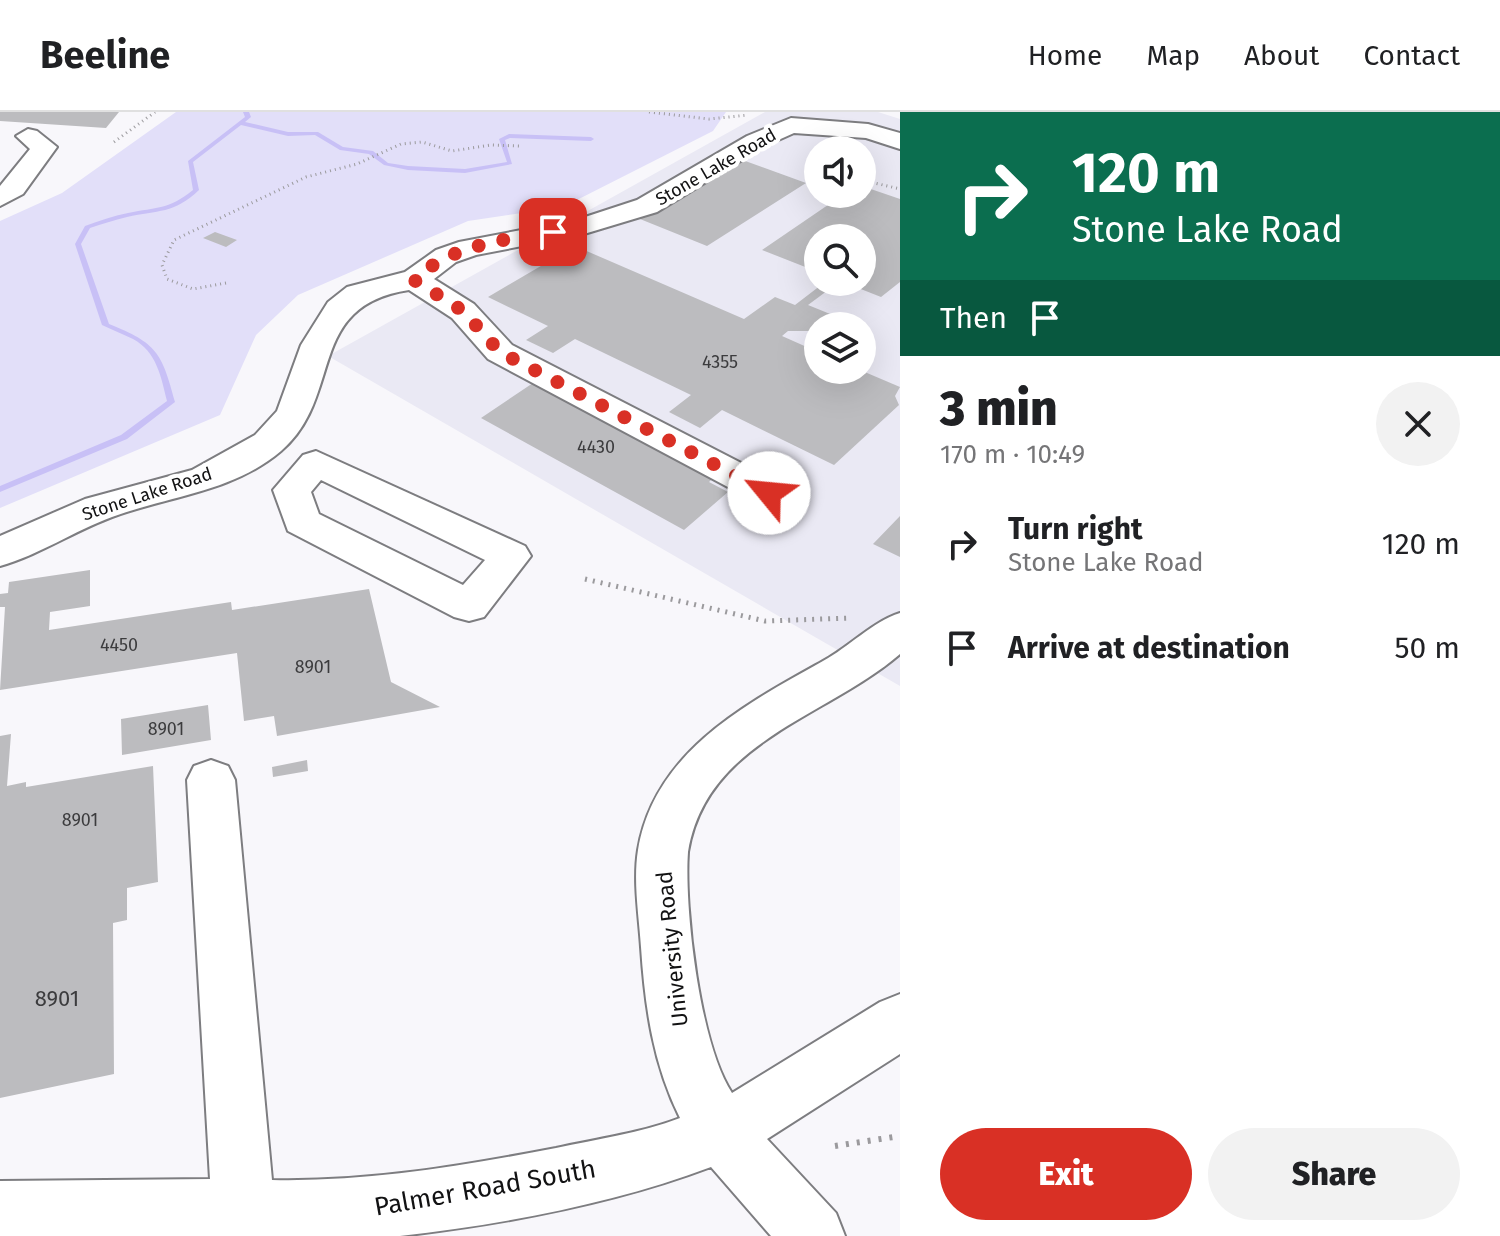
<!DOCTYPE html>
<html lang="en">
<head>
<meta charset="utf-8">
<style>
  :root { --surface:#fff; --page:#f2f2f2; --text:#202124; --muted:#757577; --line:#e0e0e0; --accent:#d93025 }
  body { margin:0; font-family:"Fira Sans",sans-serif; background:var(--page); color:var(--text); height:100vh; display:flex; flex-direction:column; font-size:30px; white-space:nowrap }
  * { box-sizing:border-box; margin:0 }
  p { font-size:26px; color:var(--muted) }
  .icon { flex:none; width:44px; height:44px; fill:none; stroke:currentColor; stroke-width:2; stroke-linecap:round; stroke-linejoin:round }
  .map { position:relative; flex:1; overflow:hidden }
  .side { display:flex; flex-direction:column; background:var(--surface); width:600px }
  .side>* { flex:none }
  .banner { background:#0b6e4f; color:#fff; overflow:hidden }
  .tools { position:absolute; left:804px; top:24px; display:grid; gap:16px }
  .tools a { display:grid; place-items:center; width:72px; height:72px; border-radius:50%; background:var(--surface); box-shadow:0 8px 32px #0002; font-size:40px }
  .pin { position:absolute; display:grid; place-items:center; width:68px; height:68px; color:#fff; margin:-34px; border-radius:16px; box-shadow:0 4px 12px #0006 }
  .me { position:absolute; width:88px; margin:-44px; rotate:298deg; stroke-linejoin:round; filter:drop-shadow(0 0 6px #0008) }
  .turn { display:flex; align-items:center; gap:28px; height:168px; padding:0 40px; font-size:36px }
  .turn .icon { width:104px; height:104px; stroke-width:2.5 }
  .turn b { display:block; font-size:56px; line-height:68px }
  .then { display:flex; align-items:center; height:76px; padding:0 40px; background:#0003; gap:16px; font-size:30px }
  .round { display:grid; place-items:center; flex:none; width:84px; height:84px; border-radius:42px; background:var(--page) }
  .head { display:flex; align-items:center; justify-content:space-between; height:136px; padding:0 40px }
  h1 { font-size:48px; font-weight:800; line-height:60px }
  .cta { display:flex; gap:16px; margin-top:auto; padding:16px 40px }
  .cta a { flex:1; height:92px; border-radius:48px; background:var(--accent); color:#fff; font-size:32px; font-weight:800; line-height:92px; text-align:center }
  .cta a+a { background:var(--page); color:var(--text) }
  ul { padding:0; list-style:none }
  li { display:flex; align-items:center; gap:24px; height:104px; padding:0 40px }
  li div { flex:1 }
  li b { display:block; font-size:30px }
  li em { font-style:normal }
  header { display:flex; align-items:center; gap:48px; box-sizing:border-box; height:112px; padding:0 40px; background:var(--surface); border-bottom:2px solid var(--line) }
  header strong { font-size:38px }
  nav { display:flex; gap:44px; margin-inline-start:auto; font-size:28px }
  main { display:flex; flex:1; min-height:0 }
  .map>svg:first-child { display:block }
  .built { fill:#eae9f4; fill-rule:evenodd }
  .green { fill:#e2dff9 }
  .lines { fill:none; stroke-linecap:round; stroke-linejoin:round }
  .stream { fill:#c8c0f6; fill-rule:evenodd }
  .building { fill:#bcbcbf }
  .minor-casing { stroke:#7d7d80; stroke-width:4 }
  .path-far2 { stroke:#9b9a9d; stroke-width:3; stroke-dasharray:1 4; stroke-linecap:butt }
  .path-far1 { stroke:#9b9a9d; stroke-width:5; stroke-dasharray:2 6; stroke-linecap:butt }
  .path { stroke:#9b9a9d; stroke-width:6; stroke-dasharray:3 8; stroke-linecap:butt }
  .minor { fill:#fff; fill-rule:evenodd }
  .route { stroke:#d93025; stroke-width:14; stroke-dasharray:0 25.2 }
  .labels { text-anchor:middle; dominant-baseline:central; stroke-width:8; stroke-linejoin:round; paint-order:stroke }
  .far-street-label { font-size:18px; fill:#121213; stroke:#fff }
  .number-label { font-size:18px; fill:#3c3c3e }
  .street-label { font-size:22px; fill:#121213; stroke:#fff }
  .near-number-label { font-size:22px; fill:#3c3c3e }
  .near-street-label { font-size:26px; fill:#121213; stroke:#fff }
</style>
</head>
<body>
<header>
<strong>Beeline</strong>
<nav><a>Home</a><a>Map</a><a>About</a><a>Contact</a></nav>
</header>
<main>
<div class="map">
<svg width="900" height="1124" viewBox="0 0 900 1124">
  <rect width="100%" height="100%" fill="#f8f7fb"/>
  <!-- built -->
  <path class="built" d="M765,0H878L900,7V574L328,244ZM818,38H862V82H818ZM818,126H862V170H818ZM818,214H862V258H818Z"/>
  <!-- green -->
  <path class="green" d="M176,0H726L713,19L563,95L468,109L298,183L256,223L220,303L0,396V109L62,81Z"/>
  <g class="lines">
    <!-- stream -->
    <path class="stream" d="M243,0H249L251,5L245,10L288,20H318L343,35L373,39L388,51L408,54L465,57L507,50L499,27L509,22L591,25L594,27L591,29L510,26L505,28L512,52L465,61L408,58L384,53L369,42L340,38L315,23L288,24L241,13L193,50L199,78C174,102 158,98 127,105C114,108 102,112 90,116L81,132L109,212C157,231 162,241 175,290L127,327L0,380V374L121,323L167,289C161,265 157,240 133,227C123,222 112,218 102,213L75,132L85,114C99,109 113,104 128,101C157,95 168,98 193,78L188,49L245,5Z"/>
  </g>
  <!-- building -->
  <path class="building" d="M0,0H119L106,16L0,9Z
    M737,46L806,71L707,134L635,105Z
    M862,74L900,87V170L881,185L843,170H862V126H818V160L762,138L844,82H862Z
    M215,120L237,128L226,135L203,126Z
    M575,134L744,207L775,185L795,193L825,170H839L808,193L840,206L830,214H818V219H788L782,224L818,240V258H860L900,275L895,284L899,293L834,353L722,298L700,316L669,300L691,283L575,227L553,241L526,228L548,214L488,185Z
    M533,271L714,365L709,370L728,380L684,418L481,306Z
    M900,404V445L873,432Z
    M90,458V494L50,500L49,518L231,490L232,498L369,477L391,570L440,595L277,624L274,604L244,609L237,541L0,578L5,495H0V482L8,481L9,470Z
    M208,593L211,628L122,643L121,607Z
    M11,622L7,674L26,670V675L153,654L158,770L127,776V808L113,811L114,962L0,986V624Z
    M307,648L308,659L273,665L272,655Z"/>
  <g class="lines">
    <!-- minor casing -->
    <g class="minor-casing">
      <path id="minor" d="M791,6L868,12L900,21V37L866,26L794,21L765,34L657,100L584,122L476,143L456,150L434,167L474,192L512,233L782,372L788,381L782,390L769,393L756,390L488,247L452,206L409,178C304,194 345,284 281,339C233,380 169,384 112,405C74,419 39,443 0,454V424L85,387L192,358L255,323L277,299L301,233L328,190L347,175L405,160L436,138L459,130L579,107L637,88L747,24Z
        M28,17L37,19L57,35L23,82L0,94V74L30,37L16,24Z
        M316,339L525,434L531,444L484,505L469,509L454,505L288,419L273,378L303,343ZM321,368L485,448L463,473L319,402L311,380Z
        M900,501V542C827,605 706,629 688,740C684,797 700,933 732,981L880,890L900,882V942L767,1027L836,1101L845,1124H771L711,1055C613,1092 504,1112 400,1124H0V1069L210,1067L187,668L194,654L211,648L228,654L235,668L272,1068C368,1070 462,1054 556,1036C597,1027 641,1021 680,1006C653,952 645,895 641,835C639,804 633,769 638,738C654,640 746,592 823,549C849,535 872,510 900,501Z"/>
    </g>
    <!-- path-far2 -->
    <path class="path-far2" d="M649,0L709,7L748,3
      M114,30L155,0
      M862,68L900,77
      M226,171L193,177L167,167L162,153L174,128L306,65L357,52L401,32L422,30L452,39L491,33L519,34"/>
    <!-- path-far1 -->
    <path class="path-far1" d="M585,467L765,509L852,506"/>
    <!-- path -->
    <path class="path" d="M835,1034L900,1024"/>
    <!-- minor -->
    <use href="#minor" class="minor"/>
  </g>
  <g class="lines">
    <!-- route -->
    <path class="route" d="M553,120C504,128 452,132 414,168L463,199L500,240L769,381"/>
  </g>
  <g class="labels">
    <!-- far-street labels -->
    <g class="far-street-label">
      <text transform="translate(716 55) rotate(-30)">Stone Lake Road</text>
      <text transform="translate(147 382) rotate(-18)">Stone Lake Road</text>
    </g>
    <!-- number labels -->
    <g class="number-label">
      <text x="720" y="250">4355</text>
      <text x="596" y="335">4430</text>
      <text x="119" y="533">4450</text>
      <text x="313" y="555">8901</text>
      <text x="166" y="617">8901</text>
      <text x="80" y="708">8901</text>
    </g>
    <!-- street labels -->
    <g class="street-label">
      <text transform="translate(672 837) rotate(-96)">University Road</text>
    </g>
    <!-- near-number labels -->
    <g class="near-number-label">
      <text x="57" y="886">8901</text>
    </g>
    <!-- near-street labels -->
    <g class="near-street-label">
      <text transform="translate(485 1076) rotate(-10)">Palmer Road South</text>
    </g>
  </g>
</svg>
<div class="tools">
<a><svg class="icon" aria-label="sound" viewBox="0 0 24 24"><path d="M4 9h4l5-4v14l-5-4H4zM17 9q2 3 0 6"/></svg></a>
<a><svg class="icon" aria-label="search" viewBox="0 0 24 24"><circle cx="10" cy="10" r="6"/><path d="M15 15l6 6"/></svg></a>
<a><svg class="icon" aria-label="layers" viewBox="0 0 24 24"><path d="M12 4l9 5-9 5-9-5zM3 14l9 5 9-5"/></svg></a>
</div>
<div class="pin" style="left:553px;top:120px;background:#d93025"><svg class="icon" aria-label="arrive" viewBox="0 0 24 24"><path d="M6 21V4h12l-3 4 3 4H6"/></svg></div>
<svg class="me" style="left:769px;top:381px" viewBox="-20 -20 40 40"><circle r="19" fill="#fff"/><path d="M0-13L10 11 0 6-10 11z" fill="#d93025"/></svg>
</div>
<section class="side">
<div class="banner">
<div class="turn"><svg class="icon" aria-label="right" viewBox="0 0 24 24"><path d="M7 20v-9h11M14 6l5 5-5 5"/></svg><div><b>120 m</b>Stone Lake Road</div></div>
<div class="then">Then<svg class="icon" aria-label="arrive" viewBox="0 0 24 24"><path d="M6 21V4h12l-3 4 3 4H6"/></svg></div>
</div>
<div class="head"><div><h1>3 min</h1><p>170 m · 10:49</p></div><a class="round"><svg class="icon" aria-label="close" viewBox="0 0 24 24"><path d="M6 6l12 12M18 6L6 18"/></svg></a></div>
<ul>
<li><svg class="icon" aria-label="right" viewBox="0 0 24 24"><path d="M7 20v-9h11M14 6l5 5-5 5"/></svg><div><b>Turn right</b><p>Stone Lake Road</p></div><em>120 m</em></li>
<li><svg class="icon" aria-label="arrive" viewBox="0 0 24 24"><path d="M6 21V4h12l-3 4 3 4H6"/></svg><div><b>Arrive at destination</b></div><em>50 m</em></li>
</ul>
<div class="cta"><a>Exit</a><a>Share</a></div>
</section>
</main>
</body>
</html>
